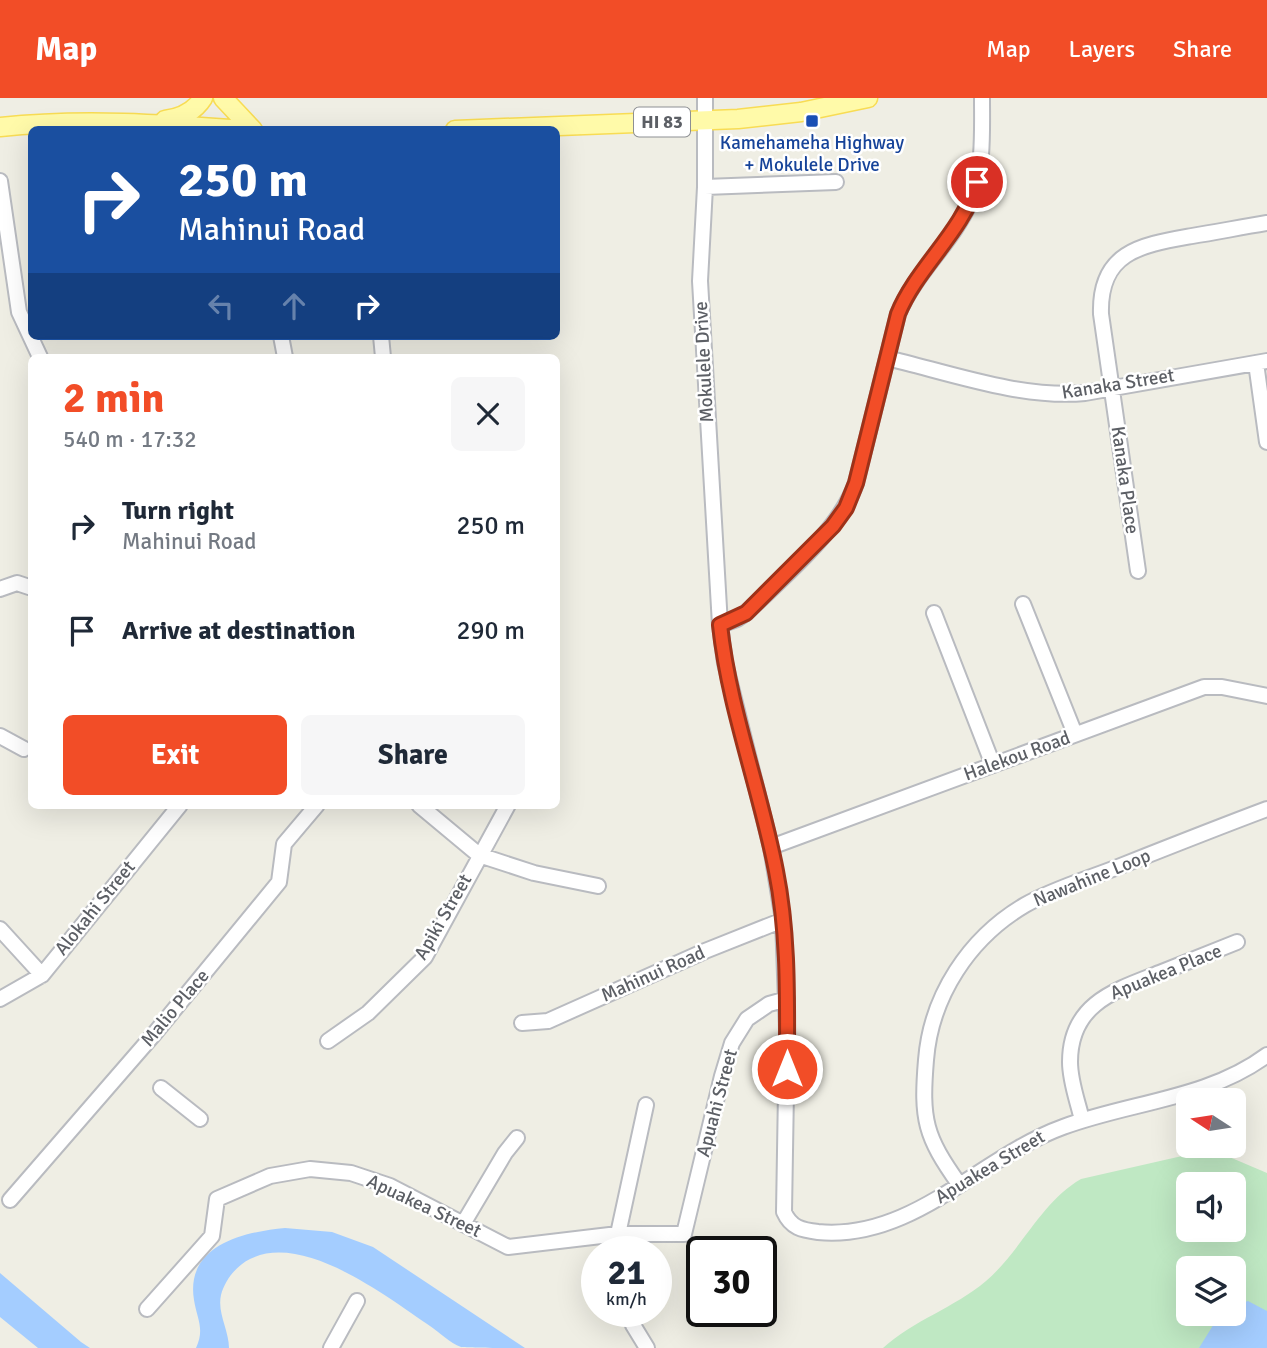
<!DOCTYPE html>
<html lang="en">
<head>
<meta charset="utf-8">
<style>
  :root { --surface:#fff; --page:#f6f6f7; --text:#1f2937; --muted:#747a83; --accent:#f24d27 }
  body { margin:0; font-family:Signika,sans-serif; background:var(--page); color:var(--text); height:100vh; display:flex; flex-direction:column; font-size:26px; white-space:nowrap }
  * { box-sizing:border-box; margin:0 }
  p { font-size:23px; color:var(--muted) }
  .icon { flex:none; width:38px; height:38px; fill:none; stroke:currentColor; stroke-width:2; stroke-linecap:round; stroke-linejoin:round }
  .map { position:relative; flex:1; overflow:hidden }
  .drawer { position:absolute; left:28px; top:256px; width:532px; height:455px; display:flex; flex-direction:column; background:var(--surface); border-radius:10px; box-shadow:0 7px 28px #0002 }
  .drawer>* { flex:none }
  .guide { position:absolute; left:28px; top:28px; width:532px; height:214px; border-radius:10px; box-shadow:0 7px 28px #0002; background:#1a4fa0; color:#fff; overflow:hidden }
  .needle { width:46px; rotate:282deg }
  .fabs { position:absolute; left:1176px; top:990px; display:grid; gap:14px }
  .fabs a { display:grid; place-items:center; width:70px; height:70px; border-radius:10px; background:var(--surface); box-shadow:0 7px 28px #0002; font-size:35px }
  .speed { position:absolute; left:581px; top:1138px; display:flex; gap:14px; font-size:35px; font-weight:700; text-align:center }
  .speed>* { display:grid; place-content:center; width:91px; height:91px; border-radius:50%; background:var(--surface); box-shadow:0 7px 28px #0002; line-height:1 }
  .speed small { font-size:18px; font-weight:400 }
  .speed .limit { border:4px solid #111; border-radius:10px; background:#fff; color:#111 }
  .pin { position:absolute; display:grid; place-items:center; width:60px; height:60px; color:#fff; margin:-30px; border:4px solid #fff; border-radius:50%; box-shadow:0 2px 7px #0007 }
  .me { position:absolute; width:77px; margin:-38px; rotate:0deg; stroke-linejoin:round; filter:drop-shadow(0 0 5px #0008) }
  .turn { display:flex; align-items:center; gap:24px; height:147px; padding:0 35px; font-size:32px }
  .turn .icon { width:91px; height:91px; stroke-width:2.5 }
  .turn b { display:block; font-size:49px; line-height:60px }
  .lanes { display:flex; align-items:center; height:66px; padding:0 35px; background:#0003; justify-content:center; gap:35px; direction:ltr }
  .lanes .off { opacity:.35 }
  .round { display:grid; place-items:center; flex:none; width:74px; height:74px; border-radius:10px; background:var(--page) }
  .summary { display:flex; align-items:center; justify-content:space-between; height:119px; padding:0 35px }
  h1 { font-size:42px; font-weight:700; line-height:52px; color:var(--accent) }
  .action { display:flex; gap:14px; margin-top:auto; padding:14px 35px }
  .action a { flex:1; height:80px; border-radius:10px; background:var(--accent); color:#fff; font-size:28px; font-weight:700; line-height:80px; text-align:center }
  .action a+a { background:var(--page); color:var(--text) }
  ul { padding:0; list-style:none }
  li { display:flex; align-items:center; gap:21px; height:105px; padding:0 35px }
  li div { flex:1 }
  li b { display:block; font-size:26px }
  li em { font-style:normal }
  header { display:flex; align-items:center; gap:42px; box-sizing:border-box; height:98px; padding:0 35px; background:var(--accent); color:#fff }
  header strong { font-size:33px }
  nav { display:flex; gap:38px; margin-inline-start:auto; font-size:24px }
  .map>svg:first-child { display:block }
  .green { fill:#bfe8c3; fill-rule:evenodd }
  .water { fill:#a4cdff }
  .lines { fill:none; stroke-linecap:round; stroke-linejoin:round }
  .minor-casing { stroke:#b9bbc0; stroke-width:18 }
  .major-casing { stroke:#f8dc54; stroke-width:21 }
  .minor { stroke:#fff; stroke-width:14 }
  .major { stroke:#fffaa9; stroke-width:18 }
  .route-casing { stroke:#9d3219; stroke-width:18 }
  .route { stroke:#f24d27; stroke-width:12 }
  .transit-dot { fill:#1a4fb4; stroke:#fff; stroke-width:2.5 }
  .labels { text-anchor:middle; dominant-baseline:central; stroke-width:5; stroke-linejoin:round; paint-order:stroke }
  .shield { fill:#fff; stroke:#8d8f93; stroke-width:2 }
  .shield-label { font-size:18px; font-weight:bold; fill:#5c5f65 }
  .transit-label { font-size:19px; fill:#164399; stroke:#fff }
  .street-label { font-size:19px; fill:#5c5f65; stroke:#fff }
</style>
</head>
<body>
<header>
<strong>Map</strong>
<nav><a>Map</a><a>Layers</a><a>Share</a></nav>
</header>
<div class="map">
<svg width="1267" height="1250" viewBox="0 0 1267 1250">
  <rect width="100%" height="100%" fill="#efeee4"/>
  <!-- green -->
  <path class="green" d="M1204,1053L1220,1055L1267,1075V1250H883C914,1222 954,1210 986,1183C1021,1153 1041,1104 1081,1081ZM1188,1087H1234V1132H1188ZM1188,1171H1234V1216H1188Z"/>
  <!-- water -->
  <path class="water" d="M285,1130L332,1134L373,1149L525,1250C511,1250 471,1250 461,1249C450,1245 439,1234 430,1228C387,1199 304,1134 250,1161C236,1168 225,1182 221,1197C217,1215 229,1232 229,1250H196C205,1231 197,1221 194,1202C185,1147 244,1134 285,1130Z
    M0,1175L81,1244L90,1250H38L0,1219Z
    M1248,1203L1267,1213V1250H1199L1220,1216H1234V1208Z"/>
  <g class="lines">
    <!-- minor casing -->
    <g class="minor-casing">
      <path id="minor" d="M705,0V89L700,183L720,527
        M982,0C982,33 984,71 971,102C953,144 915,175 898,216L856,385C840,432 782,480 746,515L737,521L720,527L725,565L771,749L783,822L787,932L784,1114C791,1130 802,1132 818,1134C913,1143 980,1059 1063,1029C1130,1004 1208,1001 1267,957
        M0,83L19,214L40,259
        M705,89L836,84
        M281,238L285,259
        M381,238L383,259
        M887,260C950,275 1022,301 1085,295L1267,263
        M1256,265L1267,344
        M1138,473L1101,216C1099,153 1142,147 1192,138C1217,134 1242,129 1267,125
        M0,491L17,485L32,490
        M1023,506L1075,636
        M934,515L993,667
        M0,638L24,651
        M419,707L479,757L534,775L598,788
        M771,749L1204,589H1222L1267,598
        M0,831L42,877
        M0,901L42,877L180,707
        M522,925L548,923L705,853L783,822
        M328,943L368,915L425,859L508,707
        M161,990L200,1021
        M1082,1022C1078,1004 1070,984 1070,964C1070,905 1116,892 1162,874C1187,864 1212,854 1237,844
        M959,1086C925,1038 921,1022 926,962C931,898 969,840 1025,807C1055,790 1091,780 1123,767C1171,748 1219,729 1267,711
        M10,1102L155,935L279,784L284,746L317,707
        M463,1126L505,1055L517,1040
        M620,1153L618,1136L646,1007
        M147,1211L212,1138L217,1101L270,1078L310,1071L351,1075L390,1088L508,1149L618,1136H684L722,978L732,945L747,921L769,906L787,901
        M630,1213L633,1227L647,1250
        M331,1250L357,1203"/>
    </g>
    <!-- major casing -->
    <g class="major-casing">
      <path id="major" d="M223,0L253,32
        M165,22C181,20 194,14 203,0
        M0,29C82,20 165,26 246,32
        M455,32L738,21L801,14L868,0"/>
    </g>
    <!-- minor -->
    <use href="#minor" class="minor"/>
    <!-- major -->
    <use href="#major" class="major"/>
  </g>
  <g class="lines">
    <!-- route casing -->
    <g class="route-casing">
      <path id="route" d="M787,971C787,904 789,838 776,773C760,690 729,611 720,527L746,515L833,428L846,410L856,385L898,216C917,169 963,134 977,84"/>
    </g>
    <!-- route -->
    <use href="#route" class="route"/>
  </g>
  <!-- markers -->
  <rect class="transit-dot" x="805" y="16" width="14" height="14" rx="3.5"/>
  <g class="labels">
    <!-- shield labels -->
    <rect class="shield" x="634" y="9.5" width="56" height="29" rx="5"/>
    <g class="shield-label">
      <text x="662" y="24">HI 83</text>
    </g>
    <!-- transit labels -->
    <g class="transit-label">
      <text x="812" y="45">Kamehameha Highway<tspan x="812" dy="22">+ Mokulele Drive</tspan></text>
    </g>
    <!-- street labels -->
    <g class="street-label">
      <text transform="translate(704 264) rotate(-93)">Mokulele Drive</text>
      <text transform="translate(1118 286) rotate(-9)">Kanaka Street</text>
      <text transform="translate(1125 382) rotate(82)">Kanaka Place</text>
      <text transform="translate(1017 658) rotate(-20)">Halekou Road</text>
      <text transform="translate(1092 780) rotate(-22)">Nawahine Loop</text>
      <text transform="translate(95 810) rotate(-51)">Alokahi Street</text>
      <text transform="translate(443 819) rotate(-60)">Apiki Street</text>
      <text transform="translate(1166 874) rotate(-22)">Apuakea Place</text>
      <text transform="translate(653 876) rotate(-24)">Mahinui Road</text>
      <text transform="translate(175 910) rotate(-50)">Malio Place</text>
      <text transform="translate(717 1005) rotate(-75)">Apuahi Street</text>
      <text transform="translate(990 1069) rotate(-31)">Apuakea Street</text>
      <text transform="translate(424 1108) rotate(25)">Apuakea Street</text>
    </g>
  </g>
</svg>
<div class="fabs">
<a><svg class="needle" viewBox="-14 -14 28 28"><path d="M0-13l5 13h-10z" fill="#e53935"/><path d="M0 13l5-13h-10z" fill="#747a83"/></svg></a>
<a><svg class="icon" aria-label="sound" viewBox="0 0 24 24"><path d="M4 9h4l5-4v14l-5-4H4zM17 9q2 3 0 6"/></svg></a>
<a><svg class="icon" aria-label="layers" viewBox="0 0 24 24"><path d="M12 4l9 5-9 5-9-5zM3 14l9 5 9-5"/></svg></a>
</div>
<div class="speed"><div>21<small>km/h</small></div><div class="limit">30</div></div>
<div class="pin" style="left:977px;top:84px;background:#d93025"><svg class="icon" aria-label="arrive" viewBox="0 0 24 24"><path d="M6 21V4h12l-3 4 3 4H6"/></svg></div>
<svg class="me" style="left:787px;top:971px" viewBox="-20 -20 40 40"><circle r="17" fill="#f24d27" stroke="#fff" stroke-width="3"/><path d="M0-11L8 9 0 5-8 9z" fill="#fff"/></svg>
<div class="guide">
<div class="turn"><svg class="icon" aria-label="right" viewBox="0 0 24 24"><path d="M7 20v-9h11M14 6l5 5-5 5"/></svg><div><b>250 m</b>Mahinui Road</div></div>
<div class="lanes"><svg class="icon off" aria-label="left" viewBox="0 0 24 24"><path d="M17 20v-9H6M10 6l-5 5 5 5"/></svg><svg class="icon off" aria-label="ahead" viewBox="0 0 24 24"><path d="M12 20V5M6 11l6-6 6 6"/></svg><svg class="icon" aria-label="right" viewBox="0 0 24 24"><path d="M7 20v-9h11M14 6l5 5-5 5"/></svg></div>
</div>
<section class="drawer">
<div class="summary"><div><h1>2 min</h1><p>540 m · 17:32</p></div><a class="round"><svg class="icon" aria-label="close" viewBox="0 0 24 24"><path d="M6 6l12 12M18 6L6 18"/></svg></a></div>
<ul>
<li><svg class="icon" aria-label="right" viewBox="0 0 24 24"><path d="M7 20v-9h11M14 6l5 5-5 5"/></svg><div><b>Turn right</b><p>Mahinui Road</p></div><em>250 m</em></li>
<li><svg class="icon" aria-label="arrive" viewBox="0 0 24 24"><path d="M6 21V4h12l-3 4 3 4H6"/></svg><div><b>Arrive at destination</b></div><em>290 m</em></li>
</ul>
<div class="action"><a>Exit</a><a>Share</a></div>
</section>
</div>
</body>
</html>
